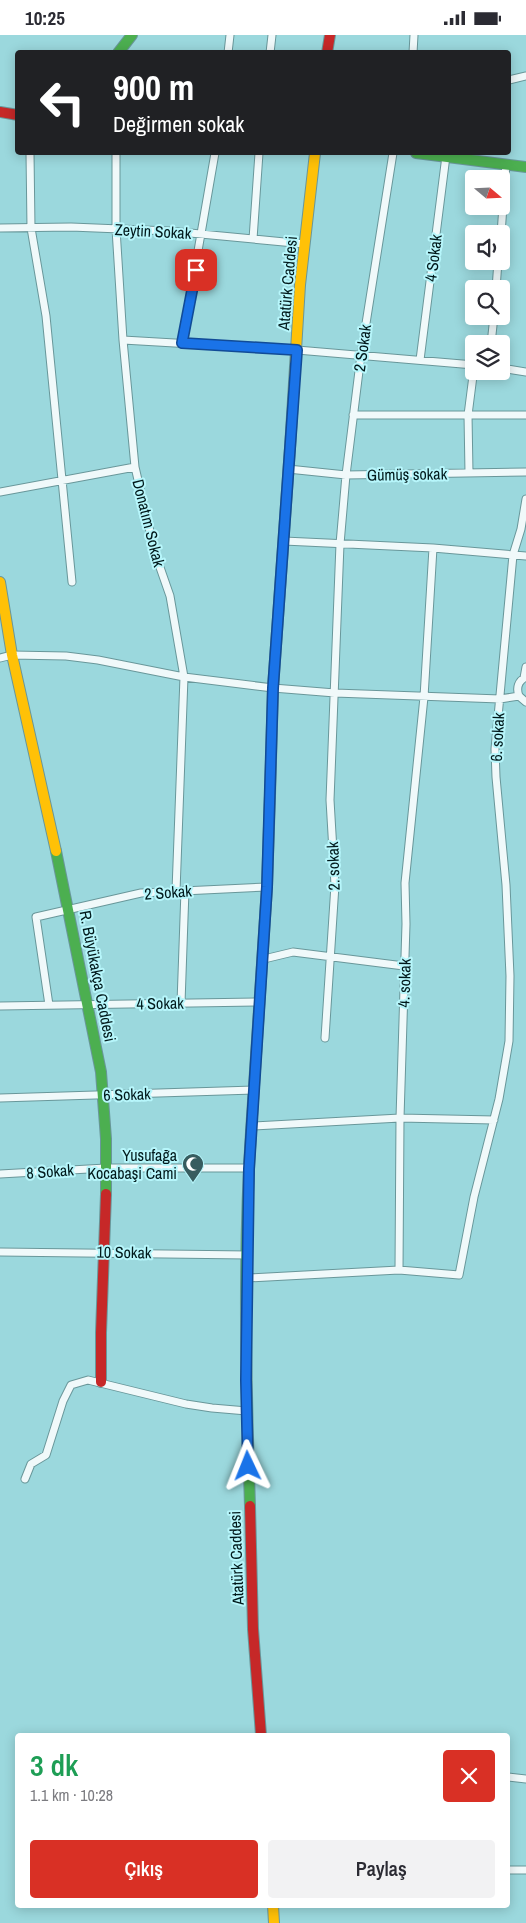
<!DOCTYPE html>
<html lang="tr">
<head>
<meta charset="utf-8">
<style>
  :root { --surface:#fff; --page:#f2f2f3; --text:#2b2b33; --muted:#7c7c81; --accent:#d93025 }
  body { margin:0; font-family:"Archivo Narrow",sans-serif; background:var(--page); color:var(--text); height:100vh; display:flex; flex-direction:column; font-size:19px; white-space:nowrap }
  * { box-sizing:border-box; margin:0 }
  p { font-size:16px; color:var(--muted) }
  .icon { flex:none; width:28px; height:28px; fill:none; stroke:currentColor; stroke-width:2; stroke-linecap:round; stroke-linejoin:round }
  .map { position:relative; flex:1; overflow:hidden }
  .side { position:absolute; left:15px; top:1698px; width:495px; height:175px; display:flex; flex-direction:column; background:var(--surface); border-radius:5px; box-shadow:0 2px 12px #0003 }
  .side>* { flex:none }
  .top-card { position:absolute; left:15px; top:15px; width:496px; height:105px; border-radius:5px; box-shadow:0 2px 12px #0003; background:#202124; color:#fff; overflow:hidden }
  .needle { width:32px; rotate:109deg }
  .buttons { position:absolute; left:465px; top:135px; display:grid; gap:10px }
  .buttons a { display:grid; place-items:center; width:45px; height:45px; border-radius:5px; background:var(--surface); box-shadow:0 2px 12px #0003; font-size:25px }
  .pin { position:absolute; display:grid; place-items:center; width:42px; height:42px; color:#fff; margin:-21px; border-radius:10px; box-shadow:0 2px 8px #0006 }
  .me { position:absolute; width:55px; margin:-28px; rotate:358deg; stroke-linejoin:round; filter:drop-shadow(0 0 4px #0008) }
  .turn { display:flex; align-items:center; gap:18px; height:105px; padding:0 15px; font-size:22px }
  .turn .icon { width:65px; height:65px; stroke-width:2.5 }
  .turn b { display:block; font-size:35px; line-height:42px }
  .round { display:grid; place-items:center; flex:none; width:52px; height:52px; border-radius:5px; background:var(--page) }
  .headline { display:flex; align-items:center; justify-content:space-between; height:85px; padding:0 15px }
  h1 { font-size:30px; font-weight:600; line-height:38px; color:#1e9e55 }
  .button { display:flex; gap:10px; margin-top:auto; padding:10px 15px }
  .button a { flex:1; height:58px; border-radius:5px; background:var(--accent); color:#fff; font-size:20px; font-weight:600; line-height:58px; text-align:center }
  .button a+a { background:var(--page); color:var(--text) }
  .status { display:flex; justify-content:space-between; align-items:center; height:35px; padding:0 25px; background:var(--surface); direction:ltr }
  .status svg { height:14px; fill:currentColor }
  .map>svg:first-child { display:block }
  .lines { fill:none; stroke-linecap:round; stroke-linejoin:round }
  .street-casing { stroke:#69979a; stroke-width:9 }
  .fast-casing { stroke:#69979a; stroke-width:12 }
  .slow-casing { stroke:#69979a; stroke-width:12 }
  .jam-casing { stroke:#69979a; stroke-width:12 }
  .street { stroke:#f0f9fa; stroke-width:7 }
  .fast { stroke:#4caf50; stroke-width:10 }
  .slow { stroke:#ffc107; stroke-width:10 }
  .jam { stroke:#c62828; stroke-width:10 }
  .route-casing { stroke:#114b97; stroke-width:12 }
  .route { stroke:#1a73e8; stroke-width:9 }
  .labels { text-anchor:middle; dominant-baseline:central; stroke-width:4; stroke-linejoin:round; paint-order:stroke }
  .street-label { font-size:16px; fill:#01191b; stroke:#b7f6fb }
  .poi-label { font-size:16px; fill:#01191b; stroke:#b7f6fb; text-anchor:end }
</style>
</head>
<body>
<div class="status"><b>10:25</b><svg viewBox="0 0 49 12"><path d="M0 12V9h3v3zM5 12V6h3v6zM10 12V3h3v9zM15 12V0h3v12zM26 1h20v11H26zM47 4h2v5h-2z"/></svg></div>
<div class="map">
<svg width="526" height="1888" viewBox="0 0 526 1888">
  <rect width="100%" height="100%" fill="#9bd8dd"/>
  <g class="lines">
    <!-- street casing -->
    <g class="street-casing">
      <path id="street" d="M228,18L230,0
        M270,18L272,0
        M413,18L414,0
        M509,45L526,41
        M30,118L31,193L46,281L72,547
        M116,118V194L123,305L135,432L155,518L170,561L184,642L176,856
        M0,193L71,192L169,196L305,209
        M501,199L506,129
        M253,204L259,118
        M496,254L498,226
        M123,305L297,315L474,330
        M182,308L215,118
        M491,309L494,281
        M420,325L446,121
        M501,333L526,337
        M353,380H526
        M288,434L346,440L526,437
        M469,438L468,380L474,333
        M0,457L135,432
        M284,506L433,513L526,521
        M0,623L12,620L66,621L98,625L184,642L273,653L335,658L500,664L519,661
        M526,642C518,646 516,653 519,661L526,667
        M524,643L526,632
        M264,924L293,917L404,931
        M181,968L185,855
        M49,970L36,882L141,858L267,852
        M0,971L259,967
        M325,1003L335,850L330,765L340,509L346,440L361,320L393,118
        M0,1063L254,1055
        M252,1091L400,1083L494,1085
        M0,1139L106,1133H249
        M0,1217L248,1220
        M399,1235L400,1083L406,889L405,848L424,662L433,513
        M248,1243L399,1235L459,1240L474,1162L499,1064L509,1006L510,941L506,850L496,742L495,714L513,520L521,494L526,464
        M25,1444L31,1429L46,1420L63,1366L71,1350L88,1345L186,1369L212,1373L247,1376
        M508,1742L526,1744
        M508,1835H526"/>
    </g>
    <!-- fast casing -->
    <g class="fast-casing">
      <path id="fast" d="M118,18L132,0
        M416,118L526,132
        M270,761L273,653L290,413
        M56,816L101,1037L106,1104V1159
        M250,1471C246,1347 243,1221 251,1097"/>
    </g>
    <!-- slow casing -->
    <g class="slow-casing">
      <path id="slow" d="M290,413L300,250L315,118
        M0,547L12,620L56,816
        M273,1870L274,1888"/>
    </g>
    <!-- jam casing -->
    <g class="jam-casing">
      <path id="jam" d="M327,18L330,0
        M0,77L18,80
        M251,1097L267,852L270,761
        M101,1347V1298L106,1159
        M250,1471L253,1594L261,1700"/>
    </g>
    <!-- street -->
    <use href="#street" class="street"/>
    <!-- fast -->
    <use href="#fast" class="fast"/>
    <!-- slow -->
    <use href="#slow" class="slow"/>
    <!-- jam -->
    <use href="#jam" class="jam"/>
  </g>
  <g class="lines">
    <!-- route casing -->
    <g class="route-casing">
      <path id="route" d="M196,235L182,308L297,315L273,653L267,852L249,1134L246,1345L248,1431"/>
    </g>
    <!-- route -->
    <use href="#route" class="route"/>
  </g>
  <!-- icons -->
  <defs>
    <g id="mosque-pin" transform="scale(1.125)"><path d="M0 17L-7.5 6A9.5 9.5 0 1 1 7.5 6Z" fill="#375c5f" stroke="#b7f6fb"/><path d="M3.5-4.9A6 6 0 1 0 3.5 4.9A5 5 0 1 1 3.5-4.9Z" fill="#fff"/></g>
  </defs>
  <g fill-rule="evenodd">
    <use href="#mosque-pin" x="193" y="1129"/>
  </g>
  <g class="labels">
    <!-- street labels -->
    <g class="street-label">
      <text transform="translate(153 196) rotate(3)">Zeytin Sokak</text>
      <text transform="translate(433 223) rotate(-83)">4 Sokak</text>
      <text transform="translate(287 248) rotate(-85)">Atatürk Caddesi</text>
      <text transform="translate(362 313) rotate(-82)">2 Sokak</text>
      <text transform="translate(407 439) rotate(-1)">Gümüş sokak</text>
      <text transform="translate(149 488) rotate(76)">Donatım Sokak</text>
      <text transform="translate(497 702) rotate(-87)">6. sokak</text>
      <text transform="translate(333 831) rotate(-92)">2. sokak</text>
      <text transform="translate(168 857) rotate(-4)">2 Sokak</text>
      <text transform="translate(98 941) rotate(79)">R. Büyükakça Caddesi</text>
      <text transform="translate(404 948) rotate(-88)">4. sokak</text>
      <text transform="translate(160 968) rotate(-1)">4 Sokak</text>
      <text transform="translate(127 1059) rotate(-2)">6 Sokak</text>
      <text transform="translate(50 1136) rotate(-4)">8 Sokak</text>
      <text transform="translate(124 1217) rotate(1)">10 Sokak</text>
      <text transform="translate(236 1523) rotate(-92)">Atatürk Caddesi</text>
    </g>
    <!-- poi labels -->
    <g class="poi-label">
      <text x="177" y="1120">Yusufağa<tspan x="177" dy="18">Kocabaşi Cami</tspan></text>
    </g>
  </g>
</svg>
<div class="buttons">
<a><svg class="needle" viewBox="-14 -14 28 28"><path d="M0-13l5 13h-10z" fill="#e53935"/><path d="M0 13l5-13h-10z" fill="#7c7c81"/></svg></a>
<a><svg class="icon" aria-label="sound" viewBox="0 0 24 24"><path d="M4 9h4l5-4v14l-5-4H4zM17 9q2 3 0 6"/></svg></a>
<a><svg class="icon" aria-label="search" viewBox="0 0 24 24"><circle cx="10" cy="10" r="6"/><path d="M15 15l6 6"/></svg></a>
<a><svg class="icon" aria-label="layers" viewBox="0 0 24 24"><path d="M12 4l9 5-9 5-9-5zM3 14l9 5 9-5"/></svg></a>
</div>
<div class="pin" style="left:196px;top:235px;background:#d93025"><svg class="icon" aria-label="arrive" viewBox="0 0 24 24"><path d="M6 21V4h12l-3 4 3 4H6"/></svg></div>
<svg class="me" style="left:248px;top:1431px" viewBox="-20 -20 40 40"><path d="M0-17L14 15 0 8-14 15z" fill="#1a73e8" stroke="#fff" stroke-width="4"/></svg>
<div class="top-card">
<div class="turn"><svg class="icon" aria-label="left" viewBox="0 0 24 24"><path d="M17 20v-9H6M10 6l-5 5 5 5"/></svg><div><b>900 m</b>Değirmen sokak</div></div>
</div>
<section class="side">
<div class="headline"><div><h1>3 dk</h1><p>1.1 km · 10:28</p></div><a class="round" style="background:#d93025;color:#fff"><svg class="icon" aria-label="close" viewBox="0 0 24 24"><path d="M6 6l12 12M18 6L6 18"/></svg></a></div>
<div class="button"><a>Çıkış</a><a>Paylaş</a></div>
</section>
</div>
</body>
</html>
